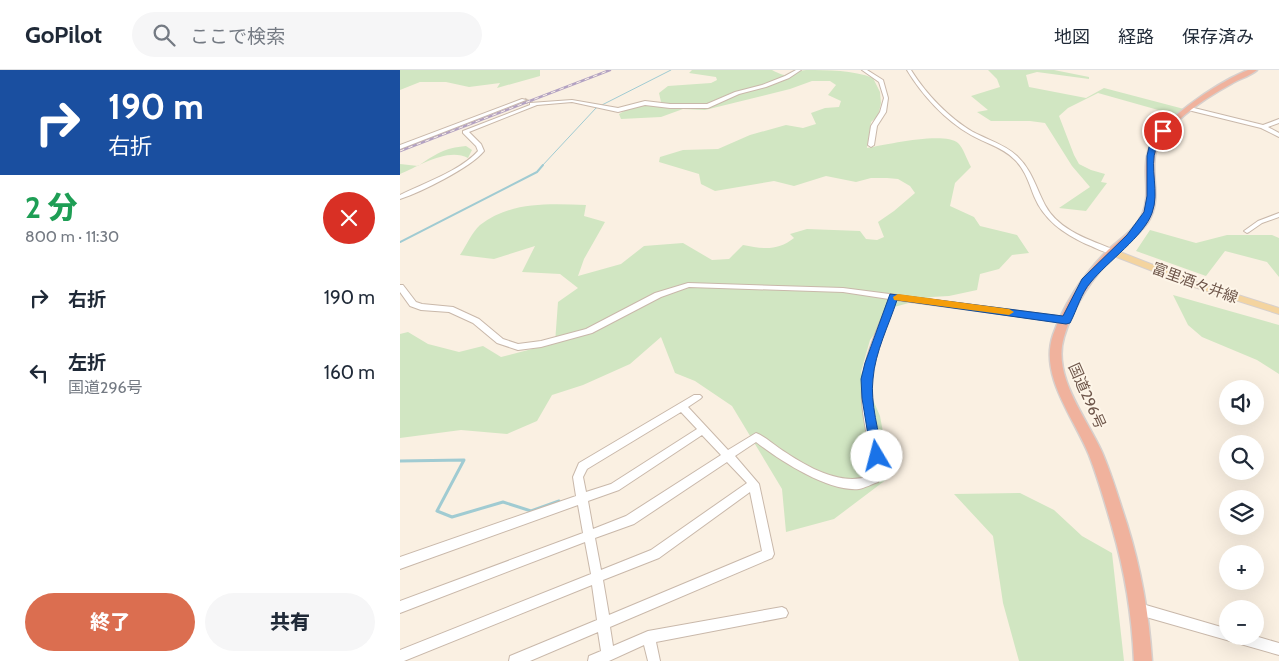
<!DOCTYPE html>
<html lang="ja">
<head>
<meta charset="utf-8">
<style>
  :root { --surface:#fff; --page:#f6f6f7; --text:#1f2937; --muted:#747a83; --line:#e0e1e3; --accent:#db6e50 }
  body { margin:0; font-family:Cabin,"Noto Sans JP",sans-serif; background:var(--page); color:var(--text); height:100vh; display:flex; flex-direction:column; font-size:19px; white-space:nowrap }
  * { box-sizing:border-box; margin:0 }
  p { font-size:16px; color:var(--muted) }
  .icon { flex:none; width:28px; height:28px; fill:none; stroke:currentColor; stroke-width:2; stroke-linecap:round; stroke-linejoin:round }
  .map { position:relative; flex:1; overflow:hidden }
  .panel { display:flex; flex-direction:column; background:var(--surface); width:400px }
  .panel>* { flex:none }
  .banner { background:#1a4fa0; color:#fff; overflow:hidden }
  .buttons { position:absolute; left:819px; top:310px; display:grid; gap:10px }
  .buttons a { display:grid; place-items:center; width:45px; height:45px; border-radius:50%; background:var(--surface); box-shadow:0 5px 20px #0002; font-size:25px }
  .pin { position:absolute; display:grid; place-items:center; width:42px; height:42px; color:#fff; margin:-21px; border:2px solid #fff; border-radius:50%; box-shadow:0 1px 5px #0007 }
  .me { position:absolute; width:55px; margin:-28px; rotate:352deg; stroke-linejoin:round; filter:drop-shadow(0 0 4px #0008) }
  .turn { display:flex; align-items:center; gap:18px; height:105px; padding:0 25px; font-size:22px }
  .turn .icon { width:65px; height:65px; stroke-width:2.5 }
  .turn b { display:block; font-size:35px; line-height:42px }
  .round { display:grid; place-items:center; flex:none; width:52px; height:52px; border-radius:26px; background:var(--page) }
  .head { display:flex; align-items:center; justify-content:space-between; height:85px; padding:0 25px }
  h1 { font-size:30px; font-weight:800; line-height:38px; color:#1e9e55 }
  .primary-button { display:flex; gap:10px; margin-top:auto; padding:10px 25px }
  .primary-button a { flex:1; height:58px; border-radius:30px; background:var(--accent); color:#fff; font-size:20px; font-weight:800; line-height:58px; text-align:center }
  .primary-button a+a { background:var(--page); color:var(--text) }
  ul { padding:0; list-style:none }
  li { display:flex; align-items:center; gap:15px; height:75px; padding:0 25px }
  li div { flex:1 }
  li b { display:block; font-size:19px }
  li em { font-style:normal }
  header { display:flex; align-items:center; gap:30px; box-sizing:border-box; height:70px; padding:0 25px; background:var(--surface); border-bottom:1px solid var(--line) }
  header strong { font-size:24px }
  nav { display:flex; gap:28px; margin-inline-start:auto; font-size:18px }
  .search { width:350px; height:45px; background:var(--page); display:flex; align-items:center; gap:12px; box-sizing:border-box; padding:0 18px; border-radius:28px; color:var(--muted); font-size:19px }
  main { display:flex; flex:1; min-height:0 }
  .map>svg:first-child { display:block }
  .green { fill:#d1e6c2 }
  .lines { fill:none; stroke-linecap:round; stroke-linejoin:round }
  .stream-far2 { stroke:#a0cbd2; stroke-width:1 }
  .stream-far1 { stroke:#a0cbd2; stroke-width:2 }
  .stream { stroke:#a0cbd2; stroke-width:3 }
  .minor-tunnel { stroke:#d7cabc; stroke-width:5; stroke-dasharray:5 2.5; stroke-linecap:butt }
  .minor-casing { stroke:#c9b8aa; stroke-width:2 }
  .major-casing { stroke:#d7d0cd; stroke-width:2 }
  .highway-casing { stroke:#d7d0cd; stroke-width:3 }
  .minor { fill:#fff; fill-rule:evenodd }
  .major { fill:#f4d49f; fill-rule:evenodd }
  .highway { fill:#f0b29d; fill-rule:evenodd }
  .rail-casing { stroke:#b3a2c2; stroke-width:2.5 }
  .rail { stroke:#fdf5e8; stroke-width:1; stroke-dasharray:4.5; stroke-linecap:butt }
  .route { fill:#1a73e8; stroke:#114b97 }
  .slow { fill:#f59e0b }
  .labels { text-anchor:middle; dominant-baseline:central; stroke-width:4; stroke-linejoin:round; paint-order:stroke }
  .street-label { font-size:15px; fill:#6f574b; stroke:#fdf5e8 }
</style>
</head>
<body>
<header>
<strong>GoPilot</strong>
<div class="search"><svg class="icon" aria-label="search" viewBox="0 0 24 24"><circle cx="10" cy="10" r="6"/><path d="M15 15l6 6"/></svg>ここで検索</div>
<nav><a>地図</a><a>経路</a><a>保存済み</a></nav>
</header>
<main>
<section class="panel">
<div class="banner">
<div class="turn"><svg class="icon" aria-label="right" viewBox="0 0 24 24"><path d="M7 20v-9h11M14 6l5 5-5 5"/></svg><div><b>190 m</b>右折</div></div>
</div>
<div class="head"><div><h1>2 分</h1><p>800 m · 11:30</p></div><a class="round" style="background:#d93025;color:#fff"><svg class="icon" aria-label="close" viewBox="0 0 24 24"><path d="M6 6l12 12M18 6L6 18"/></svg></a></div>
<ul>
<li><svg class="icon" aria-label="right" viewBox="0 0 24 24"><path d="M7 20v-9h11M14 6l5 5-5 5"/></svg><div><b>右折</b></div><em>190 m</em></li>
<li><svg class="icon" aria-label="left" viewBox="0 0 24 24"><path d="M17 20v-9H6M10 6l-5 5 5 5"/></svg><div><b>左折</b><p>国道296号</p></div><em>160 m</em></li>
</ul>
<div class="primary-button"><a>終了</a><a>共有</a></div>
</section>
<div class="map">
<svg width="879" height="591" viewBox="0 0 879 591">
  <rect width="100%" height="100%" fill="#faf0e2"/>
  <!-- green -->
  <path class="green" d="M0,0H140V6L97,18L100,13L69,17L46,12H20L0,20Z
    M292,0H372C393,11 389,2 406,0C428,0 453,0 473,8L480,22L481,33L478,46L471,52L467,78C485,75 544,61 558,73C563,77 567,90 571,97L555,113L550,136L574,147L580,156L617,165L629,183L612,185L599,199L580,204L577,220L549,226L531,227L494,237L470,270L461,302L480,346L491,406L434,449L386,462L382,419L332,336L295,311L275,303L261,267L230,294L183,315L152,325L137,351L107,364L61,360L0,368V264L8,262L28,274L59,282L83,276L101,287L155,273L158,232L178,218L160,204L122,202L135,176L94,189L60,185C66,176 72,162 80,155C111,131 149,134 186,135L184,146L205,152L184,189L178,206L221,194L244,176L283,173L312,190L329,189L343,175C363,179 378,181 394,168L390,164L407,159L460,161L466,169L477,170L484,167L478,152L494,141L515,123L510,116L498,109L487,108H471L456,112L426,106L394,116L374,111L315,121L301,114L299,104L259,92L260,87L283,80L318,79L350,65L386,55L403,58L416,54L411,43L425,38L439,37L441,31L428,25L436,15L430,11H412L390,19L305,40L283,39L261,47L221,49L219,44L228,39L261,32L259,23L268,16L311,13L317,10L316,7L289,3Z
    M588,0H654L689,7V9L637,2L626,5L629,17L686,28L704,18L784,39L776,45L698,23L668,38L659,46L674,85L679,94L691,100L705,104L701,112L707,113L686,141L659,138L690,117L672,96L645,53L630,51H591L577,42L588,40L571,26L600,17L597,9Z
    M66,76L72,80L68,88C48,77 19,96 0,104V94L18,96C36,84 44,78 66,76Z
    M750,160L796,173L827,165H872L879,168V207L867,192L825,181L806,206L736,181Z
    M773,225L879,255V304L857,290L802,267L788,255Z
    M620,423L654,440L682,466L712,483L724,591H619L603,533L593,466L554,424Z"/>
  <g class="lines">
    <!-- stream-far2 -->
    <path class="stream-far2" d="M142,96L196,38L271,0"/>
    <!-- stream-far1 -->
    <path class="stream-far1" d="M0,172L137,102L143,95"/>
    <!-- stream -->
    <path class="stream" d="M0,391L64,390L37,441L52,447L103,432L131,441L159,431"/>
    <!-- minor-tunnel -->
    <path class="minor-tunnel" d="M124,30L132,34"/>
    <!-- minor casing -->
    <g class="minor-casing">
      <path id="minor" d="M396,0H401L389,8L366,17L339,24L308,38H270L245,35L218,42L172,32L137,35L69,62L81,74L84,81C70,98 21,122 0,129V125C24,113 60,101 78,81L76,76L63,63V61L130,35V33L172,30L218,38L245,31L270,34H307L335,22L362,15L385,6Z
        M462,0H467L483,10L488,28L486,42L477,56L474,75L471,77L468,75L471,56L480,42L484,28L479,12Z
        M507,0H511C526,24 549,48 573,62C588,70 604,74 617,86C632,100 636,118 645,135C659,161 690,170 715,180V184C706,184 694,177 686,174C663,163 644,150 634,126C629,113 625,99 614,89C602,77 585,73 571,65C545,50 522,25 507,0Z
        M122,29L126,30L0,79V75Z
        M790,37L863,55L879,49V53L868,57L879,63V67L861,58L788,40L787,39Z
        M879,143V147L862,153L849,162L847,163L844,161L858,151Z
        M288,213L443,218L666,247L670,250L666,253L496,230L479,277L471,307L473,340L483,399L478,412C472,414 465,418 459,419C428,422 379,390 356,372L335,386L359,414L374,484L372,488L210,557L213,576L248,561L382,537L386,539L388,543L386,547L256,572L260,591H248L244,575L209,591H188L189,586L201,581L198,562L130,591H109L110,586L197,550L192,515L4,591H0V580L191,504L185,472L0,543V531L183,463L178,435L0,499V487L176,426L173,407L179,393L294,325H300L302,327L300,329L288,337L328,380L356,363C364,366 372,373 379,378C404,395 439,417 470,406L473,399C469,369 458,336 463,306C467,279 480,254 489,229L443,222L289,217L261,227L192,263L141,277L118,280L97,273L73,253L49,242L21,240L10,236L0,222V215H3L16,232L22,234L53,237L79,249L103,269L118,274L141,271L186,259L255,223ZM281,342L297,359L211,414L186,422L183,407L187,399ZM302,365L321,385L226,446L193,459L188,431L219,420ZM327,392L347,413L251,480L201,500L195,468L234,454ZM350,422L362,481L209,545L203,510L259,488Z
        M739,533L828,559V566H855L879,573V585L739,545L735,543L733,539L735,535Z"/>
    </g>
    <!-- major casing -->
    <g class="major-casing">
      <path id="major" d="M709,180H715L797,212L879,238V244L791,216L709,184Z"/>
    </g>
    <!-- highway casing -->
    <g class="highway-casing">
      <path id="highway" d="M848,0H857C850,6 839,9 831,14C807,27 760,57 755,85C751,108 762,130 748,152C739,165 727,173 716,184C693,206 673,236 664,267C652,306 686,347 702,382C712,405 719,430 727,454C741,499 749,544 752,591H734C732,545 725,502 712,457C705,433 698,408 689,385C674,348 639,306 653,265C664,234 684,204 708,180C720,169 735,160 742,145C751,126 743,106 747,86C753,53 819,12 848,0Z"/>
    </g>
    <!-- minor -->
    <use href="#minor" class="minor"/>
    <!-- major -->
    <use href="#major" class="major"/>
    <!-- highway -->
    <use href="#highway" class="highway"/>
    <!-- rail casing -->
    <g class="rail-casing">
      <path id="rail" d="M0,81L210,0"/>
    </g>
    <!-- rail -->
    <use href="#rail" class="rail"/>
  </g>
  <!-- route -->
  <path class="route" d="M761,60L767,61C763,66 759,72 756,78C749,98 760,122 752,143C744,166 707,192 691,212C681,223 677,240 670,253L666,254L497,230C489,255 475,282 473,309C470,333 479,362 483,386L481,390L477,391L472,390L462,328L461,309L465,293L490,224L663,246L682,209L727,165L744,142L747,126V86L749,77Z"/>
  <!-- slow -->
  <path class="slow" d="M498,224L609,239L614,242L609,245L494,230L493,227Z"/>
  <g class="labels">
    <!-- street labels -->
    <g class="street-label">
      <text transform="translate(795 213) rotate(20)">富里酒々井線</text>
      <text transform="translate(687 326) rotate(66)">国道296号</text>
    </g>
  </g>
</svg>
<div class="buttons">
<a><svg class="icon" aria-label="sound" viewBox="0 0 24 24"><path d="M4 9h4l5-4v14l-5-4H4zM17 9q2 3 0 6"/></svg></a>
<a><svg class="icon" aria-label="search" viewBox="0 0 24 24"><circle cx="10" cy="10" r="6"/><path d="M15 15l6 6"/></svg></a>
<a><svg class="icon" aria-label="layers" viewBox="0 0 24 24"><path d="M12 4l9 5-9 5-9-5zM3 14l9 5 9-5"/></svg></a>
<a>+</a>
<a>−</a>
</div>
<div class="pin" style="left:763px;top:61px;background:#d93025"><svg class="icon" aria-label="arrive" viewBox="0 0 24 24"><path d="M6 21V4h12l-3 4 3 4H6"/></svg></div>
<svg class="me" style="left:477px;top:386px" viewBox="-20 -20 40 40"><circle r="19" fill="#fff"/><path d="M0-13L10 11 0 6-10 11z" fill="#1a73e8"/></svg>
</div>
</main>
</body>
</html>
